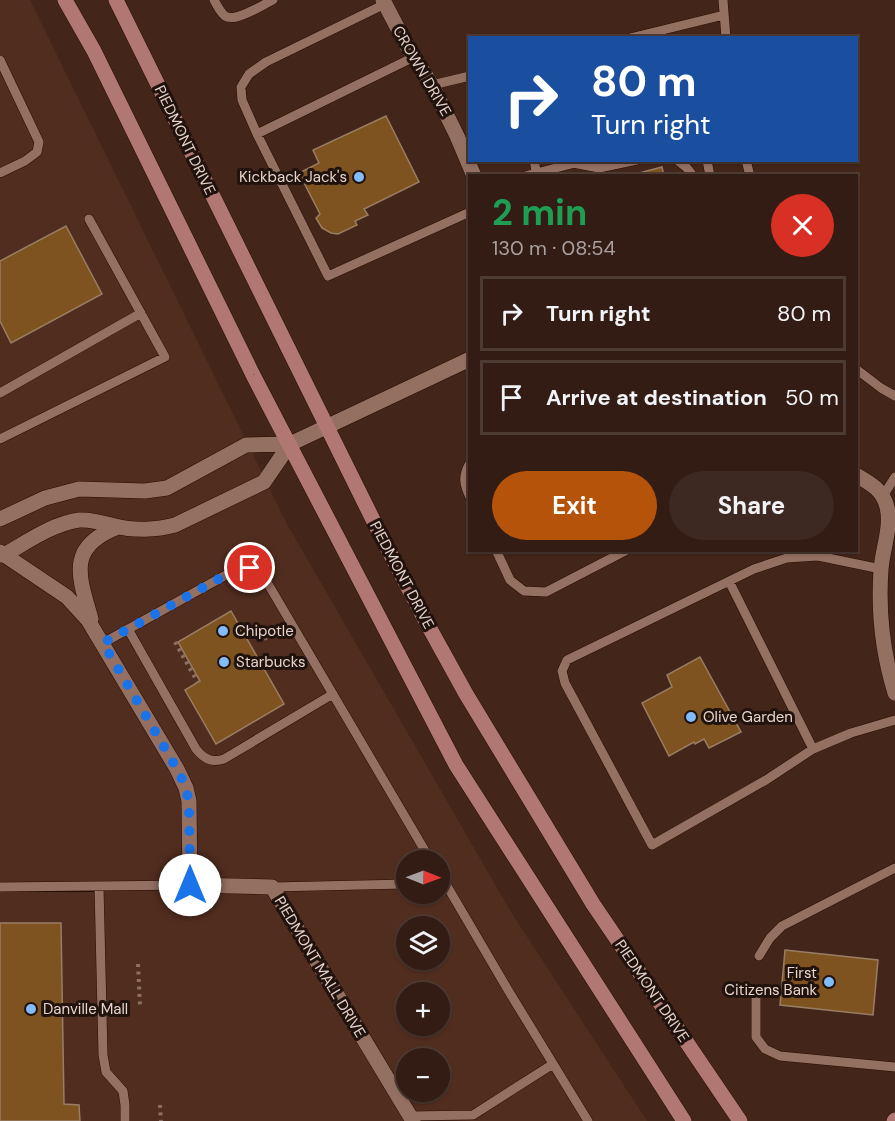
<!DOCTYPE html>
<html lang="en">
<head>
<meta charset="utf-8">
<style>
  :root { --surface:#321c13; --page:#3d2921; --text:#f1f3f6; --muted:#a8a1a0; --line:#4d3a33; --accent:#b45309 }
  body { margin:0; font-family:"DM Sans",sans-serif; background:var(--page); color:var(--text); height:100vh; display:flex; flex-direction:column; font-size:22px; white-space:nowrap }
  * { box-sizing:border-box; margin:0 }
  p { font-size:20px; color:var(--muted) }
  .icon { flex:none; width:33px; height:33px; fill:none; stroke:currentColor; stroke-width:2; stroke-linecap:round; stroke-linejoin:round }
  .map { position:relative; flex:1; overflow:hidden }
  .drawer { position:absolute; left:468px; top:174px; width:390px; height:378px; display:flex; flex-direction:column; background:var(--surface); border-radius:0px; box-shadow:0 2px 4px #0004,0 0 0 2px var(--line) }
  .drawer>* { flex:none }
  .top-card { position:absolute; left:468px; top:36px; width:390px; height:126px; border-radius:0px; box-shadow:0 2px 4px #0004,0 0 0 2px var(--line); background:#1a4fa0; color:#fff; overflow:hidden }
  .needle { width:39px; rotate:91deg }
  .controls { position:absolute; left:396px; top:850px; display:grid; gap:12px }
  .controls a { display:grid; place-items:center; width:54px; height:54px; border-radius:50%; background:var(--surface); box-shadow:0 2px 4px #0004,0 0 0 2px var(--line); font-size:30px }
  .pin { position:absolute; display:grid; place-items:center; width:51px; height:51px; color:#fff; margin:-26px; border:3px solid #fff; border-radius:50%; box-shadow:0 2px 6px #0007 }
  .me { position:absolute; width:66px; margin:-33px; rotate:0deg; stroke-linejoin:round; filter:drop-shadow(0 0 4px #0008) }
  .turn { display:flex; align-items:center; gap:21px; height:126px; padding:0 24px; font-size:27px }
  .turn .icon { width:78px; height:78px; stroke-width:2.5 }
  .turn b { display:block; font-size:42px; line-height:51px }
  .round { display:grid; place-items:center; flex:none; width:63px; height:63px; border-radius:32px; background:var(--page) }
  .headline { display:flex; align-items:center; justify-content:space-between; height:102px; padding:0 24px }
  h1 { font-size:36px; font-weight:700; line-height:45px; color:#1e9e55 }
  .cta { display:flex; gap:12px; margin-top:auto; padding:12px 24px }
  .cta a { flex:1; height:69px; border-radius:36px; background:var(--accent); color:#fff; font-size:24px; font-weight:700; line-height:69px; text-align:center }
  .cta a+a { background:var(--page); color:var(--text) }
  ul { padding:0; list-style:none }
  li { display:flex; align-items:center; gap:18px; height:75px; margin:0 12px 9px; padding:0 12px; border:3px solid var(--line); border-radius:0px }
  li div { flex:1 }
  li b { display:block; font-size:22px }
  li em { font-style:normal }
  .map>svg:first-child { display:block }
  .built { fill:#512d1f; fill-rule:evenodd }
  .building { fill:#7f531f; stroke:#987e64; stroke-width:1.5 }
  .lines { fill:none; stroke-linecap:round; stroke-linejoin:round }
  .lane-casing { stroke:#280d03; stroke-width:10 }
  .street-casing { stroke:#280d03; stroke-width:16 }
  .secondary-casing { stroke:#280d03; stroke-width:16 }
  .path { stroke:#8a7066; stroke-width:4; stroke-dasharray:3 4.5; stroke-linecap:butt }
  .lane { stroke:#947062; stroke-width:9 }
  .street { stroke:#947062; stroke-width:15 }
  .secondary { stroke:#b17772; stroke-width:15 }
  .route { stroke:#1a73e8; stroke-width:10; stroke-dasharray:0 18 }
  .poi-dot { fill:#82bcfa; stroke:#20120d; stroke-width:2 }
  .labels { text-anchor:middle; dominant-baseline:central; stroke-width:6; stroke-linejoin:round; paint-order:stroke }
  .street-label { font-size:15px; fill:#e8d4cc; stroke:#20120d }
  .poi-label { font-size:15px; fill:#e8d4cc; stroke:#20120d; text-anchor:start }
</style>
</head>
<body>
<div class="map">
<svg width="895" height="1121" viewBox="0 0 895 1121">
  <rect width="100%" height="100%" fill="#432519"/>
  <!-- built -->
  <path class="built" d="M0,0H30L287,524L511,912L647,1121H0ZM406,861H440V894H406ZM406,927H440V960H406ZM406,993H440V1026H406ZM406,1059H440V1092H406Z"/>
  <!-- building -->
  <path class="building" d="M386,116L419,182L364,209L368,215L355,221L357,225L338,234L331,233L322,228L316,218L320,214L299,173L319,163L313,150Z
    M662,167L664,176H628Z
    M66,226L102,294L11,343L0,321V261Z
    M231,611L284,704L216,744L185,690L200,681L178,642Z
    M700,657L741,732L709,748L704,739L695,744L694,742L669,756L642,703L672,687L667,675Z
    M0,923H61L64,1104L79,1105L80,1121H0Z
    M785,950L878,960L873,1015L780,1005Z"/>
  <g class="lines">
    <!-- lane casing -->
    <g class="lane-casing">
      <path id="lane" d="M214,0C217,5 220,12 225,16C235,23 262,5 273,0
        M723,0L726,38
        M385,4L266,62L249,74L241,87L242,100L257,134L328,276L470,212
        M630,38L724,15
        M0,60L39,142L37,152L25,161L0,173
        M432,85L470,76
        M257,134L414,57
        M534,160L537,176
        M677,160L687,168L693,176
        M707,160L710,176
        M746,160L750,176
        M573,163L599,168L637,160
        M525,176L579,162
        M856,369L881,388L895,396
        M0,393L141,313
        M0,439L165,357L89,219
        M470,463C462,476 464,485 470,497
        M883,496L895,477
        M496,550L510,580L524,591L546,592L627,550
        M881,569L818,556L787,558L754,569L567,660L562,671L565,683L652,845L766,780L813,749L851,733L895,720
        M729,581L813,749
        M128,629L196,749C204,759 212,763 224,759L333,694
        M103,643L235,570C247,566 255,569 264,577L431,861
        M440,874L508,990L588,1121
        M99,886L103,1055L106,1072L123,1091L125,1105V1121
        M0,887L190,885
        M272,887L406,884
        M759,956L770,938L782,926L895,868
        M756,994V1037L765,1049L780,1056L895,1067
        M410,1116L473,1115L553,1064"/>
    </g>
    <!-- street casing -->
    <g class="street-casing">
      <path id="street" d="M383,0L408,48L432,85L457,136L474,176
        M856,475C870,483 883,490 887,507C892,527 882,550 881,570C878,612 883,654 895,693
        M0,519L45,498L79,489L145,491L167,488L246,445L290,444L470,359
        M0,552L67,597L88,620L177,769L186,788L189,801L190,885L272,887L413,1121
        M0,555H4C27,542 52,524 79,520C91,519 104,523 115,526C134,531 157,530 175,525L264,482L290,444
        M91,619C79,576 66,547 118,527"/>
    </g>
    <!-- secondary casing -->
    <g class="secondary-casing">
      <path id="secondary" d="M65,0L94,51L253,375L456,765L684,1121
        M116,0L381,536L424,618L466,694L593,904L740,1121
        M894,1121L895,1120"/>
    </g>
    <!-- path -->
    <path class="path" d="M264,639L280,630
      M175,642L198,683
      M138,964L140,1006
      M160,1105L161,1121"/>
    <!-- lane -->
    <use href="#lane" class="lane"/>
    <!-- street -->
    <use href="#street" class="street"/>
    <!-- secondary -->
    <use href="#secondary" class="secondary"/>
  </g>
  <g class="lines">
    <!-- route -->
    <path class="route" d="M190,885L189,801L184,783L177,769L103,643L235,570L240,568H250"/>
  </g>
  <!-- markers -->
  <g class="poi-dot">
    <circle cx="359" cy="177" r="6"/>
    <circle cx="223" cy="631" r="6"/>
    <circle cx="224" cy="662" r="6"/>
    <circle cx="691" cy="717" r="6"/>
    <circle cx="829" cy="982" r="6"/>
    <circle cx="31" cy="1009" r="6"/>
  </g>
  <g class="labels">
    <!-- street labels -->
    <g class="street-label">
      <text transform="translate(422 71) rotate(60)">CROWN DRIVE</text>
      <text transform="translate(185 140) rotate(64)">PIEDMONT DRIVE</text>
      <text transform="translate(402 575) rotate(62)">PIEDMONT DRIVE</text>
      <text transform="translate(320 967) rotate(59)">PIEDMONT MALL DRIVE</text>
      <text transform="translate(652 991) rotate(56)">PIEDMONT DRIVE</text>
    </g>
    <!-- poi labels -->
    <g class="poi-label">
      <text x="347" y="177" text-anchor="end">Kickback Jack's</text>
      <text x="235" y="631">Chipotle</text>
      <text x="236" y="662">Starbucks</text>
      <text x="703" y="717">Olive Garden</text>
      <text x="817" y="973" text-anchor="end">First<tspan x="817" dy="17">Citizens Bank</tspan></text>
      <text x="43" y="1009">Danville Mall</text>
    </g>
  </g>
</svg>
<div class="controls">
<a><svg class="needle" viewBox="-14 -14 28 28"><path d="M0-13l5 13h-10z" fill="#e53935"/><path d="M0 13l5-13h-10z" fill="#a8a1a0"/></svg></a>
<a><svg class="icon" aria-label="layers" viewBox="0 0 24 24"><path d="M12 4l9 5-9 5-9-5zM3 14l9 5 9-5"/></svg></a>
<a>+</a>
<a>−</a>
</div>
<div class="pin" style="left:250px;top:568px;background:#d93025"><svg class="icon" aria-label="arrive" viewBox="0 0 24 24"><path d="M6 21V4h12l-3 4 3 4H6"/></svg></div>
<svg class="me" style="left:190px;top:885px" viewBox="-20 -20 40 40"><circle r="19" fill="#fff"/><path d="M0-13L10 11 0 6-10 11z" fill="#1a73e8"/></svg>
<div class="top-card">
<div class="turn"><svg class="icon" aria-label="right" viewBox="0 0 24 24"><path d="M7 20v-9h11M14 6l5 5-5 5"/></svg><div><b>80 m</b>Turn right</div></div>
</div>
<section class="drawer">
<div class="headline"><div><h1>2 min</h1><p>130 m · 08:54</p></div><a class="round" style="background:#d93025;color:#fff"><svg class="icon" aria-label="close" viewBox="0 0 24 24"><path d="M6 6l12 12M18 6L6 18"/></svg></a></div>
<ul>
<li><svg class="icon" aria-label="right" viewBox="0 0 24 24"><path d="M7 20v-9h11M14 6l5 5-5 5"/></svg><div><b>Turn right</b></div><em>80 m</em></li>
<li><svg class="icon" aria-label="arrive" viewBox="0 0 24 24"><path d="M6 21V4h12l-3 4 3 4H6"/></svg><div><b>Arrive at destination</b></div><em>50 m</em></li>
</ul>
<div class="cta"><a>Exit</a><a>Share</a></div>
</section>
</div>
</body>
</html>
